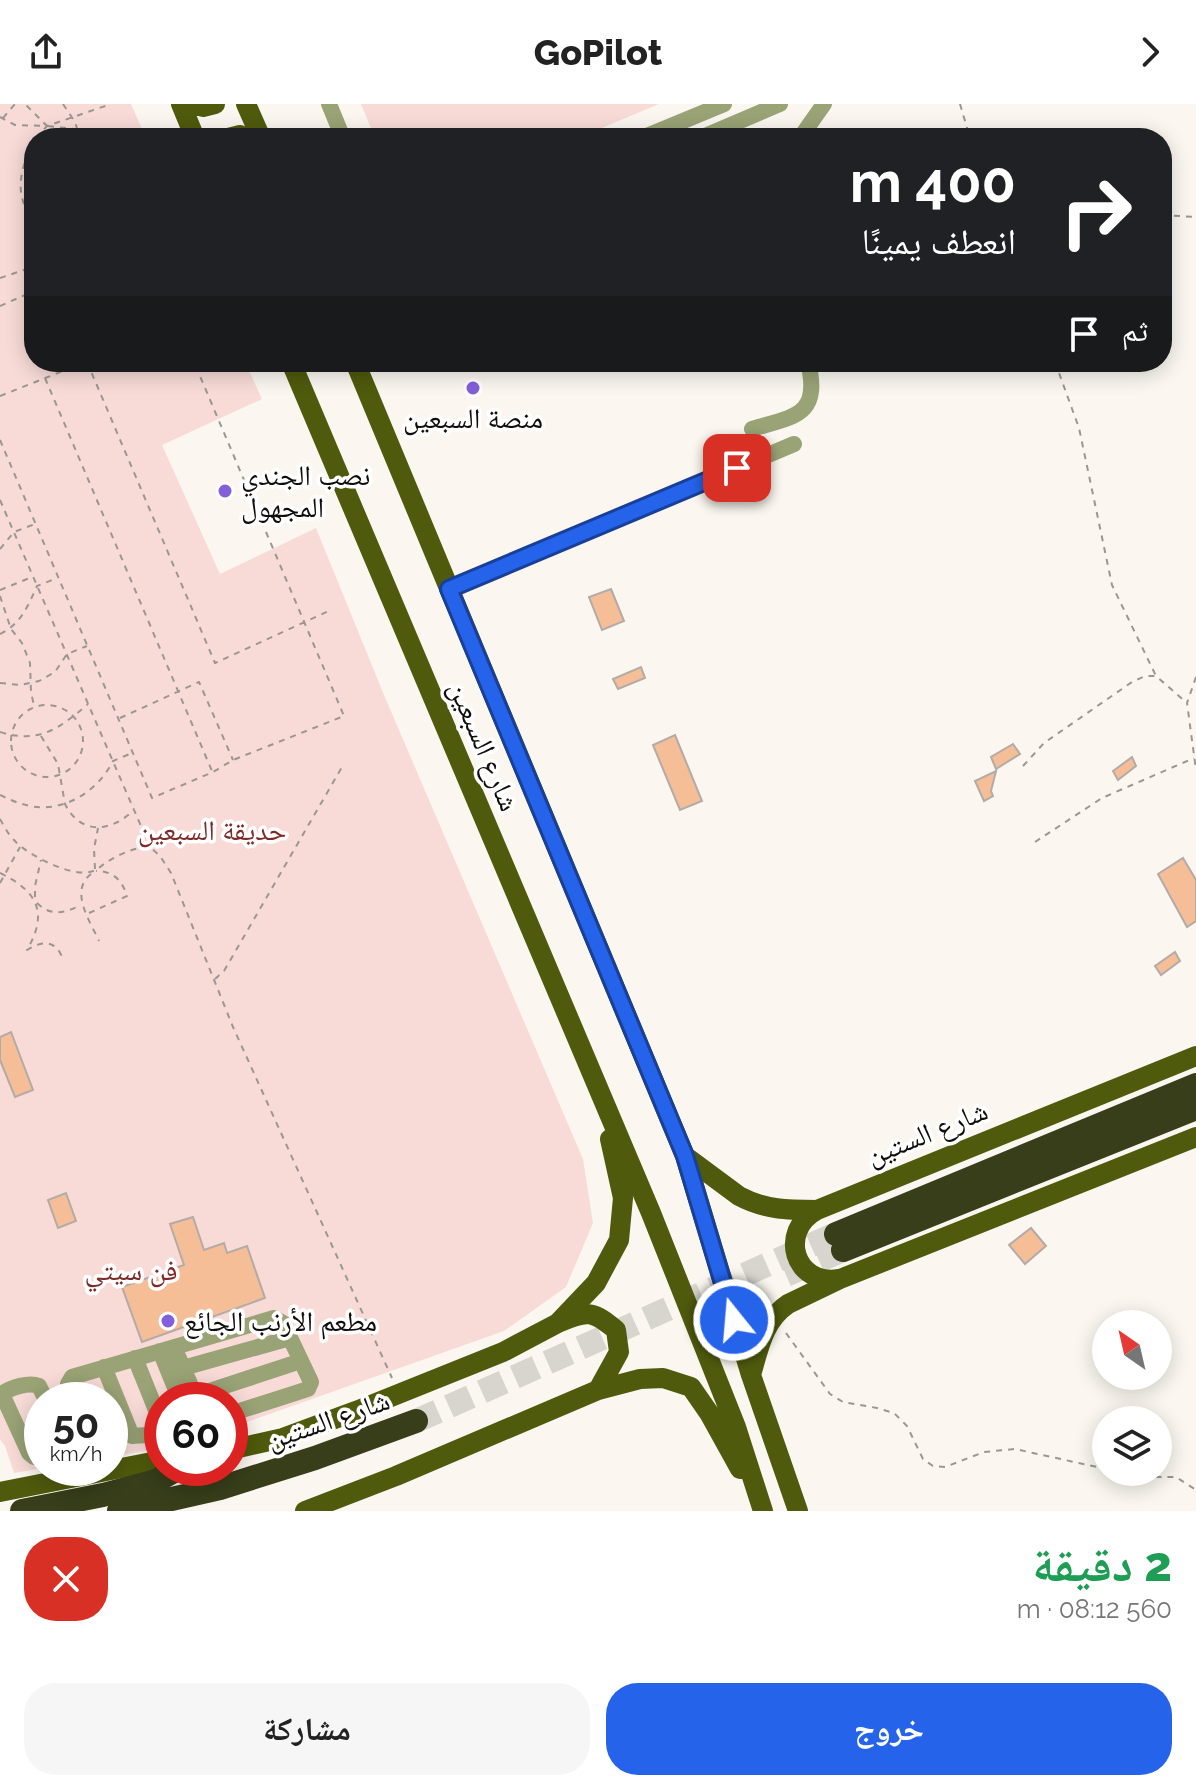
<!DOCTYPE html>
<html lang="ar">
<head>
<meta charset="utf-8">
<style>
  :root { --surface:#fff; --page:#f6f6f6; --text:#222; --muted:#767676; --accent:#2563eb }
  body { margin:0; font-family:Raleway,"Noto Naskh Arabic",sans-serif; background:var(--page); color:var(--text); direction:rtl; height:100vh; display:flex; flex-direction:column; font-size:30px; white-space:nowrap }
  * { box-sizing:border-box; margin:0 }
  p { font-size:26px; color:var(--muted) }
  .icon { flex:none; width:44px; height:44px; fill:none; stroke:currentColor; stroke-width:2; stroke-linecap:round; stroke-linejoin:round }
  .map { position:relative; height:1407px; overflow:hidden; direction:ltr }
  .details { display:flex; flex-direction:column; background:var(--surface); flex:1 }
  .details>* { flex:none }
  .top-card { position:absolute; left:24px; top:24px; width:1148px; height:244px; border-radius:32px; box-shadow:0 4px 20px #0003; direction:rtl; background:#202124; color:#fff; overflow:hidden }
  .needle { width:52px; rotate:326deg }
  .buttons { position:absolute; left:1092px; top:1206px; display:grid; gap:16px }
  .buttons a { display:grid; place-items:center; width:80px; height:80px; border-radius:50%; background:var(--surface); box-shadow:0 4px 20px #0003; font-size:40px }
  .speed { position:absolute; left:24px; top:1278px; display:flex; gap:16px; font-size:40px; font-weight:700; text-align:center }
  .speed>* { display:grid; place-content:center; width:104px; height:104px; border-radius:50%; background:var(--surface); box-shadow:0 4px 20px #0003; line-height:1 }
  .speed small { font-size:20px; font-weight:400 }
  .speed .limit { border:12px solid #d22; background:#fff; color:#111 }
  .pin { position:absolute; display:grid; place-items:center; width:68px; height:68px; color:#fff; margin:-34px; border-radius:16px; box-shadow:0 4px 12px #0006 }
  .me { position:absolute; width:88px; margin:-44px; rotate:343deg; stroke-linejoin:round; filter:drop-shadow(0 0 6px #0008) }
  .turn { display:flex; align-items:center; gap:28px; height:168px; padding:0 24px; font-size:36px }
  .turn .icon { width:104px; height:104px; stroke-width:2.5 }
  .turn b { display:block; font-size:56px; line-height:68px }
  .then { display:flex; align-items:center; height:76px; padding:0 24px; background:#0003; gap:16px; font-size:30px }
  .round { display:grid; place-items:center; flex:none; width:84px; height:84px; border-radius:32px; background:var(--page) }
  .summary { display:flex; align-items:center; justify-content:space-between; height:136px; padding:0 24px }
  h1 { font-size:48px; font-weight:800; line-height:60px; color:#1e9e55 }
  .primary-button { display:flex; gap:16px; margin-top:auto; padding:16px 24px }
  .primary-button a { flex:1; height:92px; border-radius:32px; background:var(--accent); color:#fff; font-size:32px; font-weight:800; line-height:92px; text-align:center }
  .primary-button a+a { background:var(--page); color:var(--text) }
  header { display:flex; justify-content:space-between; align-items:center; height:104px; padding:0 24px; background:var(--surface); font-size:36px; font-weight:800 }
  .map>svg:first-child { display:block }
  .green { fill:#f8dbd7 }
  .building { fill:#f6be97; stroke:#b2aba7; stroke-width:2 }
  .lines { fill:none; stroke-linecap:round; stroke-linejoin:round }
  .highway-tunnel { stroke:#d8d4ce; stroke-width:24; stroke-dasharray:24 12; stroke-linecap:butt }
  .path { stroke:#9a9792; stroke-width:2; stroke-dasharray:6 6; stroke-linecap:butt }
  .minor { stroke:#99a375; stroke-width:16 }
  .major { stroke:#4f5a0c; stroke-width:20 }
  .highway { stroke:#373e19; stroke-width:24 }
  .route-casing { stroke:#184099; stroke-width:20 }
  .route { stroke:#2563eb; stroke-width:14 }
  .poi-dot { fill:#8260db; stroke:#fff; stroke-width:3 }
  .labels { text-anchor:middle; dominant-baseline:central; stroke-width:7; stroke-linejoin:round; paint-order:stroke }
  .poi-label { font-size:28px; fill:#0f0e0c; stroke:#fff; text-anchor:start }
  .street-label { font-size:28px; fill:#0f0e0c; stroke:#fff }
  .park-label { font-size:28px; fill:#7b2b28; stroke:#fff }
</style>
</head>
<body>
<header><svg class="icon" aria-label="forward" viewBox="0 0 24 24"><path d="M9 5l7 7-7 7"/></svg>GoPilot<svg class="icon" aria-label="share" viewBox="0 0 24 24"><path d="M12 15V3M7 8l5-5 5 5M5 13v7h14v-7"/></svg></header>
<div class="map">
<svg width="1196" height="1407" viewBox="0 0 1196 1407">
  <rect width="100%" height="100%" fill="#fbf7f0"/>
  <!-- green -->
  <path class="green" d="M0,0H131L146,34H34V258H245L262,295L162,341L220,470L316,424L384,591L583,1055L593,1119L566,1183L504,1227L230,1324V1296H162V1344L110,1353V1296H42L43,1364L14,1369L5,1342L0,1335Z
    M361,0H659L578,34H375Z"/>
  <!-- building -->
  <path class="building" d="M611,485L624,517L602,526L589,493Z
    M641,563L645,574L618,585L613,575Z
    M675,631L702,697L680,706L653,641Z
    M1013,640L1020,650L996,665L991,653Z
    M1132,653L1136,662L1118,676L1113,667Z
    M996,667L991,687L993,692L984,697L975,677Z
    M1183,754L1196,776V817L1187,823L1158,770Z
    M1175,848L1180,857L1161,871L1155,862Z
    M11,928L33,986L15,993L0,956V933Z
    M66,1089L76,1117L58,1124L48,1096Z
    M193,1113L204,1146L224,1139L227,1149L247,1142L265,1194L142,1238L122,1183L184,1161L170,1120Z
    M1031,1124L1046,1142L1025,1160L1009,1141Z"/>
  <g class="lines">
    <!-- highway-tunnel -->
    <path class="highway-tunnel" d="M786,1171L843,1146
      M416,1317L836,1130"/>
    <!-- path -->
    <path class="path" d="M63,0L75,18L80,34
      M960,0L970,34
      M0,13L15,21L47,22L25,0
      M3,14L15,0
      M48,22L91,27L104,34
      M36,34L47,22L111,0
      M34,37C21,63 12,91 34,116
      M1162,111L1196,113
      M0,174L24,166L34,159
      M0,202L34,187
      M87,258L215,559L331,506
      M1055,258L1079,324L1112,481L1156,572
      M45,274L212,667
      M0,292L68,265L65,258
      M0,336L152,694L213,668L233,656L344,612L194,258
      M0,396L150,743
      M0,445L14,428L35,420
      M0,486L32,473
      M0,492L11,525L22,539L30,559L31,588L34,602
      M0,530C21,520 28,502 37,482L57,474
      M1196,573L1187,599L1196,666
      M0,579L20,581L39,577L55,568L67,550L87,542
      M11 637a36 36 0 1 1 72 0a36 36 0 1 1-72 0Z
      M120,614L199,578L233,656
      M0,628C39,640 59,625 88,600
      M41,632L58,660L65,700C81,732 111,728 134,706
      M1023,662L1044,639L1132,578L1145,572H1156L1187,599
      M0,691C10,696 20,700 30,702C64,709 98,687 113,657L132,649
      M0,715C4,722 8,730 14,736C27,751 74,775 93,767C97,766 101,762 104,760C117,751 134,743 150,743L160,752L171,769L233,923L392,1274
      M1035,738L1102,694L1194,654
      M95,765L94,745L98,724
      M0,769C37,787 49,808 27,846C41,837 55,835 62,853
      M91,770C69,787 90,817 99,837
      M0,779L20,743
      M35,793V782L41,756
      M37,799C51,813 65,809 81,801
      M89,809L127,792C122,776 113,767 96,767
      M215,875L224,867L342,663
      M786,1229L830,1290L843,1298L877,1304L894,1309L907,1322L923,1355L933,1362L945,1363L984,1348L1015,1345L1106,1365
      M1120,1368L1141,1373H1176L1196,1386"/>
    <!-- minor -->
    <path class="minor" d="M329,0L343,34
      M642,34L724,0
      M700,34L780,0
      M800,34L824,0
      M752,325C795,312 821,312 808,258
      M449,485L794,340
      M174,1243L194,1289L197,1291L301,1257
      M160,1247L180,1296
      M135,1254L162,1321
      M104,1263L132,1332
      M183,1264L290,1234
      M75,1296L68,1280L72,1273L274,1214L283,1219L311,1278L308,1285L230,1310
      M110,1331L120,1328L132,1332L162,1330
      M42,1351L34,1353L29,1349L2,1290C11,1283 29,1278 39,1282L46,1296"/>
    <!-- major -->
    <path class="major" d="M181,0L195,34
      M193,0L203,3L215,0
      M246,0L261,34
      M228,34L240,31L244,34
      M291,258L651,1109L736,1323L763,1407
      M355,258L685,1052L751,1271L798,1407
      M685,1052L739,1092C765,1106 788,1106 817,1106L1196,952
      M817,1106C778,1127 794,1182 839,1175
      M560,1218C588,1206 593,1207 616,1226L619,1248L598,1286
      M751,1271C759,1244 763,1217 788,1200L840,1175L1196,1033
      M230,1346L283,1334L356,1307L503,1248L558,1219L596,1179L619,1136L623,1094L610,1035
      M0,1388L162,1356
      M305,1407L396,1372L598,1286L640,1275L663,1274L691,1283L709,1309L740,1365"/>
    <!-- highway -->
    <path class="highway" d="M836,1130L1196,981
      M843,1146L1196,1004
      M22,1407L103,1391L156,1377L179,1364
      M119,1407L220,1384L315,1354L416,1317"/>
  </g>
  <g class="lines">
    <!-- route casing -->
    <g class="route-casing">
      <path id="route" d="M734,1216L685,1052L449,485L737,364"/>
    </g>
    <!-- route -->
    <use href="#route" class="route"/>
  </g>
  <!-- markers -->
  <g class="poi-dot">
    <circle cx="473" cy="284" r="8"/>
    <circle cx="225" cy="387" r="8"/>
    <circle cx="168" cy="1217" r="8"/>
  </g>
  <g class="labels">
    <!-- poi labels -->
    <g class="poi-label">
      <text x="473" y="314" text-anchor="middle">منصة السبعين</text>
      <text x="241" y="371">نصب الجندي<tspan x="241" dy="32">المجهول</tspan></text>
      <text x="184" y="1217">مطعم الأرنب الجائع</text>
    </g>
    <!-- street labels -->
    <g class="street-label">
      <text transform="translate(484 642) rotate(67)">شارع السبعين</text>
      <text transform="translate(927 1029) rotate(-22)">شارع الستين</text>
      <text transform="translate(328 1316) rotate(-19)">شارع الستين</text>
    </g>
    <!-- park labels -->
    <g class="park-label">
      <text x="212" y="726">حديقة السبعين</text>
      <text x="131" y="1166">فن سيتي</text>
    </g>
  </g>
</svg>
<div class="buttons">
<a><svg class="needle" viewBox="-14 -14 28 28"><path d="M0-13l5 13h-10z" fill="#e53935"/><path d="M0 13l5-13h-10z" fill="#767676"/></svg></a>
<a><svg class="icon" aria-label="layers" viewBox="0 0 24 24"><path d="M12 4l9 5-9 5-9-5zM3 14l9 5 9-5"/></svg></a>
</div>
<div class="speed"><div>50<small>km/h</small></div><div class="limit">60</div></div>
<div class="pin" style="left:737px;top:364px;background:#d93025"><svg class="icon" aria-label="arrive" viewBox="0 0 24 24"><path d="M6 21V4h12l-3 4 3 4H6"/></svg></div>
<svg class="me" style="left:734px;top:1216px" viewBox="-20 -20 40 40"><circle r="17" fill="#2563eb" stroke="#fff" stroke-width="3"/><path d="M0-11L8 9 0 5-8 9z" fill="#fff"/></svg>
<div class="top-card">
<div class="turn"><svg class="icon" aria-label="right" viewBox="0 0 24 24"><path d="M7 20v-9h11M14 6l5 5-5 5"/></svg><div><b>400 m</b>انعطف يمينًا</div></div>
<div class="then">ثم<svg class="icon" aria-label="arrive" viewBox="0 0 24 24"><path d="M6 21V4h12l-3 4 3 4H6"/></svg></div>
</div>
</div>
<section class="details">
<div class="summary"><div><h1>2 دقيقة</h1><p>560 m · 08:12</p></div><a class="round" style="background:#d93025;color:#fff"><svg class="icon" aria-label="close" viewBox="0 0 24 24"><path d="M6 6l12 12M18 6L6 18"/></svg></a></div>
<div class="primary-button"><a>خروج</a><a>مشاركة</a></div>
</section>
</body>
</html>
